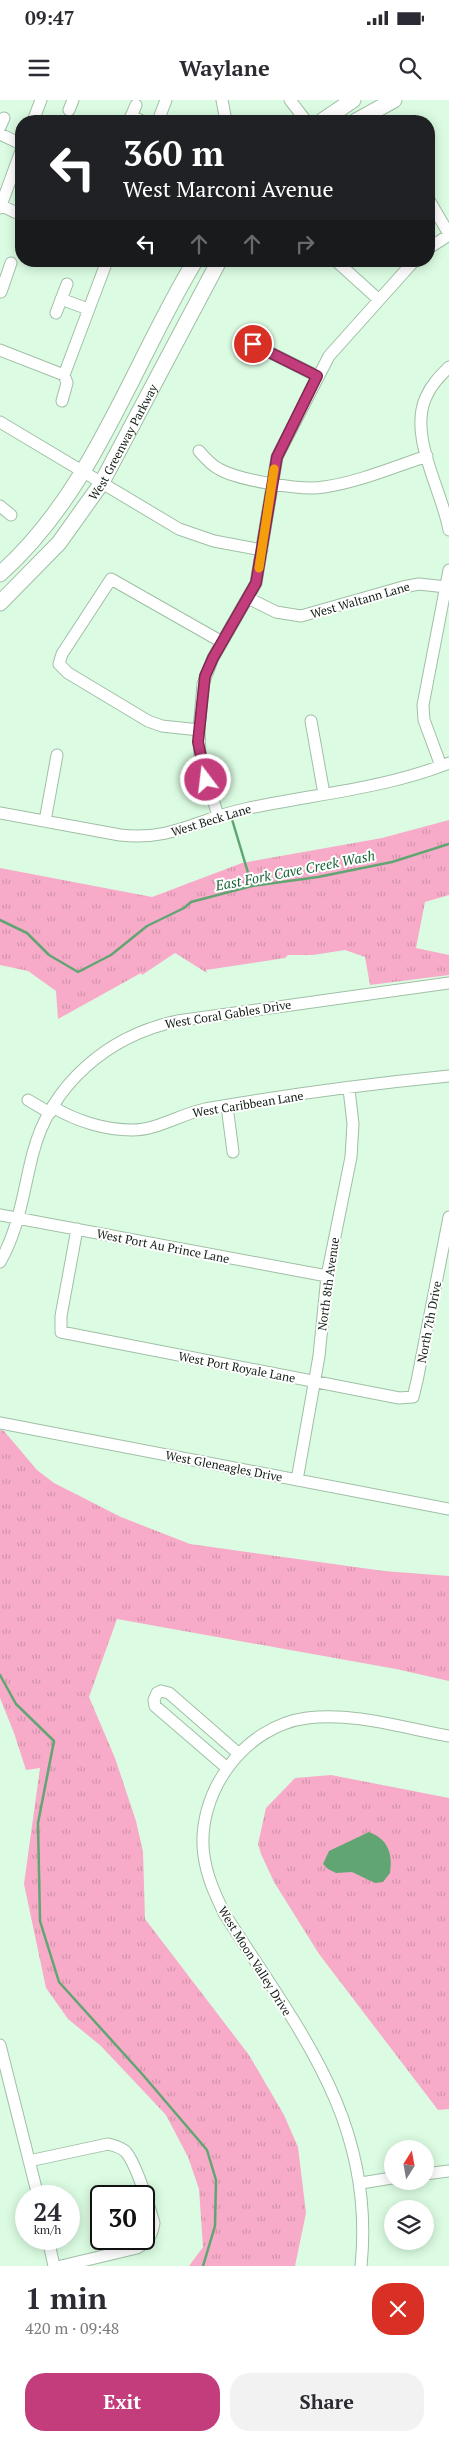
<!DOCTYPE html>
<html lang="en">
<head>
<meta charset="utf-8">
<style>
  :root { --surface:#fff; --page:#f2f2f3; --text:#2b2b33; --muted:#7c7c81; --accent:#c33d7d }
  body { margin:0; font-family:"PT Serif",serif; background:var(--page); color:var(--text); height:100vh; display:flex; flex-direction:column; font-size:19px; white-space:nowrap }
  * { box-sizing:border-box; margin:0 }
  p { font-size:16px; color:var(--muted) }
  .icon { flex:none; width:28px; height:28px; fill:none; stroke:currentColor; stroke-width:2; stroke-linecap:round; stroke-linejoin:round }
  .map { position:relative; height:2166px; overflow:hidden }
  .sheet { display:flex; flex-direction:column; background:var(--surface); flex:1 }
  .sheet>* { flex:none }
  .guide { position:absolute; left:15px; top:15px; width:420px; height:152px; border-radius:20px; box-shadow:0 2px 12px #0003; background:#202124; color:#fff; overflow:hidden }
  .needle { width:32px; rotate:11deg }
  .buttons { position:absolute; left:384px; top:2040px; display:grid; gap:10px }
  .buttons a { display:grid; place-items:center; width:50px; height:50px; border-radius:50%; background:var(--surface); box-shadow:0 2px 12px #0003; font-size:25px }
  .speed { position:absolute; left:15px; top:2085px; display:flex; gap:10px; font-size:25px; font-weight:700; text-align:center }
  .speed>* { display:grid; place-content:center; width:65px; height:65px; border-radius:50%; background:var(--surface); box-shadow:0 2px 12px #0003; line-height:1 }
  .speed small { font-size:12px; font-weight:400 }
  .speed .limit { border:2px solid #111; border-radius:8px; background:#fff; color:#111 }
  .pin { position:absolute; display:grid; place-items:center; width:42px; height:42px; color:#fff; margin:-21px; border:2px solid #fff; border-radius:50%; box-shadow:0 1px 5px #0007 }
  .me { position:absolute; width:55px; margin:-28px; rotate:345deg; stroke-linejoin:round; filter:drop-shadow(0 0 4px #0008) }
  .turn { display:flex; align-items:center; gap:18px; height:105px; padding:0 25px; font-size:22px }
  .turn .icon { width:65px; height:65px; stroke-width:2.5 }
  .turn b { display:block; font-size:35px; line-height:42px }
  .lanes { display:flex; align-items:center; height:48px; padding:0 25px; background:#0003; justify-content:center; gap:25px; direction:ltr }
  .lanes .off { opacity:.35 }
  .round { display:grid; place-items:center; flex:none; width:52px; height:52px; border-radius:20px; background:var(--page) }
  .overview { display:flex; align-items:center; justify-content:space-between; height:85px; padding:0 25px }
  h1 { font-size:30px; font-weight:600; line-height:38px }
  .action { display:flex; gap:10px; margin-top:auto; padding:10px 25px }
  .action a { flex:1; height:58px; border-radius:20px; background:var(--accent); color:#fff; font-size:20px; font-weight:600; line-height:58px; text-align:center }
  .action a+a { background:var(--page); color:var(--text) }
  .status { display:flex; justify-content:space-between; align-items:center; height:35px; padding:0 25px; background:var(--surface); direction:ltr }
  .status svg { height:14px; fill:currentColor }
  header { display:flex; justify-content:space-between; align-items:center; height:65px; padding:0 25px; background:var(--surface); font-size:22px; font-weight:600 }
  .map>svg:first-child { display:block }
  .grass { fill:url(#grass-tufts) }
  .water { fill:#61a573 }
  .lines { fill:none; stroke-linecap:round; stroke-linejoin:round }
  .stream { stroke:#61a573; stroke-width:2.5 }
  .minor-casing { stroke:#a0bfa6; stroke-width:13 }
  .major-casing { stroke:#a0bfa6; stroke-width:17 }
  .minor { stroke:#fff; stroke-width:11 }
  .major { stroke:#fff; stroke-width:15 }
  .route-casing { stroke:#7f2851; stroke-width:12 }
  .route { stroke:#c33d7d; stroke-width:9 }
  .slow { stroke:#f59e0b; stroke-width:9 }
  .labels { text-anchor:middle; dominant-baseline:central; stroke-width:4; stroke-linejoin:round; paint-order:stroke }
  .street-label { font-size:12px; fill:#101c13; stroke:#fff }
  .water-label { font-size:14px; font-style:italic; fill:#166333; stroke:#fff }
</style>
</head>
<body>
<div class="status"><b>09:47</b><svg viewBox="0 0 49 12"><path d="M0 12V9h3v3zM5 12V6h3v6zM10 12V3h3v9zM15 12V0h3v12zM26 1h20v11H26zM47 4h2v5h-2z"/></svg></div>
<header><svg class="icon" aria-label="menu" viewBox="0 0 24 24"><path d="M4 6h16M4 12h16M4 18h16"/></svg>Waylane<svg class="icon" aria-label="search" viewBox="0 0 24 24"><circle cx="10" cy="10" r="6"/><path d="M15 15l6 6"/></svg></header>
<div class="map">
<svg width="449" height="2166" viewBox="0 0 449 2166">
  <defs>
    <pattern id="grass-tufts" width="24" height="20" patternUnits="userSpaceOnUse" patternTransform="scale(1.25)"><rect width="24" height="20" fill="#f7abc8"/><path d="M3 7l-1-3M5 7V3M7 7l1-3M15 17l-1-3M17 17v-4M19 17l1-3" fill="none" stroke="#d393ab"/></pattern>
  </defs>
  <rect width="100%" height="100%" fill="#dbfce2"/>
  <!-- grass -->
  <path class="grass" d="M449,720V795L425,802L416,848L449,855V875L370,885L365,857L345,850L313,855H288L285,858L206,870L207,873L175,853L142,875L141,873L58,919L56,891L28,871L0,865V768L152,797L242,763L382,738Z
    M0,1330L4,1331L37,1370L54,1383L121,1417L190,1444L384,1471L449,1476V1581L396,1569L117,1519L89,1597L115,1658L136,1721L143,1752L145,1819L249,1955L284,2015L298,2047L306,2113L295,2166H189L203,2147L199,2089L188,2057L166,2015L101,1946L68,1919L46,1888L24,1784L40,1668L26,1670L14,1633L0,1598Z
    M331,1675L449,1698V2009L438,2010L319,1854L274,1782L261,1754L258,1744L266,1708L295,1678Z"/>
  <!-- water -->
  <path class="water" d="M369,1732C388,1739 393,1754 390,1773L383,1782L375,1783L352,1772L336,1773L328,1769L323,1764L329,1751Z"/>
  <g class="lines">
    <!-- stream -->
    <path class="stream" d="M231,716L252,786
      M0,820L27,833L49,855L78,872L111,855L147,826L184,808L191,802L252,786L318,777L392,762L449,744
      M0,1575L16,1604L54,1641L38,1723L40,1821L59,1882L143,1975L207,2050L216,2080L215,2126L203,2166"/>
    <!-- minor casing -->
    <g class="minor-casing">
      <path id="minor" d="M222,0L226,21
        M290,0L306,21
        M69,10L73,0
        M131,16L142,21
        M33,21L41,0
        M129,21L136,5
        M158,21L166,0
        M0,27L4,18
        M0,34L21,44
        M429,100L449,134
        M0,105L21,115
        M0,108L21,51
        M429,148L449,135
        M336,161L378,199
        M1,192L11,163
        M61,199L88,209
        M56,213L67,184
        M253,244L317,276
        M0,250L64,275
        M449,267C440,276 431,285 426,297C408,336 442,390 449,430
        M62,301L67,283L64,275L107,161
        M0,322L179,429L214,441L262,450
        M199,351C205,358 211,365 219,369C238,380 302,391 324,387C359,382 394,367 427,356
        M0,406L11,415
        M248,498L276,512L301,516L403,487L419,484L446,487
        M311,621L324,694
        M199,630L162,626L148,621L68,573L59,564L62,554L111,479L222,542
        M441,666L424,620L423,605L449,470
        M0,713L120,735C173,741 197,719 245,709C314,694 383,689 449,663
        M218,716L200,655L199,630L203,584L213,558L256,483L277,357L329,256L414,161
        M45,721L57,655
        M28,1000L50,1013
        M227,1006L233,1052
        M53,1007C76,1021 105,1030 132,1030C157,1030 181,1014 205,1009C285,995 368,984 449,976
        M0,1115L327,1176
        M77,1129L61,1216V1232L399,1298L413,1297L417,1281L449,1117
        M0,1162C20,1127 23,1091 33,1053C51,984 108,936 177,921L449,883
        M0,1323L449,1409
        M297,1380L319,1256L327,1176L351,1057L353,1024L349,989
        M227,1668L155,1606L154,1600L157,1593L161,1591L169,1593L239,1654
        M0,1945L38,2096
        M29,2061L108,2044C115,2046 121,2047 126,2052C136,2064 149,2106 154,2123C152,2135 148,2142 137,2148L61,2166
        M425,2074L449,2071
        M361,2083L392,2078
        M48,2139L54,2166
        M361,2166C376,2020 297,1928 224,1813C215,1794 207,1777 204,1756C195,1694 244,1626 307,1618C354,1612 403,1628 449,1636"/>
    </g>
    <!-- major casing -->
    <g class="major-casing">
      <g id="major">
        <path d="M322,21L353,0"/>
        <path d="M356,21L394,0"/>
        <path d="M0,474C94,390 131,267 195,161"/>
        <path id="s1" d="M0,503L59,443L101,384L219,161"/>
      </g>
    </g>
    <!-- minor -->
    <use href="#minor" class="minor"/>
    <!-- major -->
    <use href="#major" class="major"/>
  </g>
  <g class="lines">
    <!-- route casing -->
    <g class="route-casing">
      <path id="route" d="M206,680L198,642L205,576L213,558L256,483L277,357L317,276L253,244"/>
    </g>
    <!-- route -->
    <use href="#route" class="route"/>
    <!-- slow -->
    <path class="slow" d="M259,468L274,369"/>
  </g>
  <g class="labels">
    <!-- street labels -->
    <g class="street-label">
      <text stroke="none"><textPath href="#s1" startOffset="204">West Greenway Parkway</textPath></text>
      <text transform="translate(360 500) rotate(-16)">West Waltann Lane</text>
      <text transform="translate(211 720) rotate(-17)">West Beck Lane</text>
      <text transform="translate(228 914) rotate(-9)">West Coral Gables Drive</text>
      <text transform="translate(248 1004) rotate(-9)">West Caribbean Lane</text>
      <text transform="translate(163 1146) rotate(11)">West Port Au Prince Lane</text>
      <text transform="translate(328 1184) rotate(-82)">North 8th Avenue</text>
      <text transform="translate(429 1222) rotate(-79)">North 7th Drive</text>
      <text transform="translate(237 1267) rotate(11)">West Port Royale Lane</text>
      <text transform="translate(224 1366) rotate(11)">West Gleneagles Drive</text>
      <text transform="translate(255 1861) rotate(58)">West Moon Valley Drive</text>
    </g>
    <!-- water labels -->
    <g class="water-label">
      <text transform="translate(295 770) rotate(-11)">East Fork Cave Creek Wash</text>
    </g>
  </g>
</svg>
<div class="buttons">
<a><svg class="needle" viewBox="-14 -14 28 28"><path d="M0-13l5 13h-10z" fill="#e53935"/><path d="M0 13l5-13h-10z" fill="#7c7c81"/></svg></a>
<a><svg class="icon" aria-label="layers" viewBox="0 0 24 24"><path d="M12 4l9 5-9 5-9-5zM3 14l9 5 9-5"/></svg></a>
</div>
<div class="speed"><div>24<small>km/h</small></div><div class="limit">30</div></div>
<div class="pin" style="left:253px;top:244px;background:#d93025"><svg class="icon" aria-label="arrive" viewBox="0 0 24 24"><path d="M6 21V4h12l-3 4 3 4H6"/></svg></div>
<svg class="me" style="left:206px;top:680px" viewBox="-20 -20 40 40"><circle r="17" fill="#c33d7d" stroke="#fff" stroke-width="3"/><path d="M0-11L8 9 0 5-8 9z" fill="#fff"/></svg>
<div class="guide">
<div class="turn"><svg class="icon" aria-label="left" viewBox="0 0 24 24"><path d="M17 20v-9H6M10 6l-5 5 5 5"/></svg><div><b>360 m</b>West Marconi Avenue</div></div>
<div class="lanes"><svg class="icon" aria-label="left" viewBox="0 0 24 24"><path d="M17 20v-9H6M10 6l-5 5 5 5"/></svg><svg class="icon off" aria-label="ahead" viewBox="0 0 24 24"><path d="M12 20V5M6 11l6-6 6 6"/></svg><svg class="icon off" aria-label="ahead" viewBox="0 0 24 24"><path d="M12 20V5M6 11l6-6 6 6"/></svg><svg class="icon off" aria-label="right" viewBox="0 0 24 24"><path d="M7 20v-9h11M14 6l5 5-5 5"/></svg></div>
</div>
</div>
<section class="sheet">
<div class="overview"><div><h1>1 min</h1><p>420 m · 09:48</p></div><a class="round" style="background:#d93025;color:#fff"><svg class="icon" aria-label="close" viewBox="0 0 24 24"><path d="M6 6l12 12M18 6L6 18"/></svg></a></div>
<div class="action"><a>Exit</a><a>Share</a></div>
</section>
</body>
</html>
